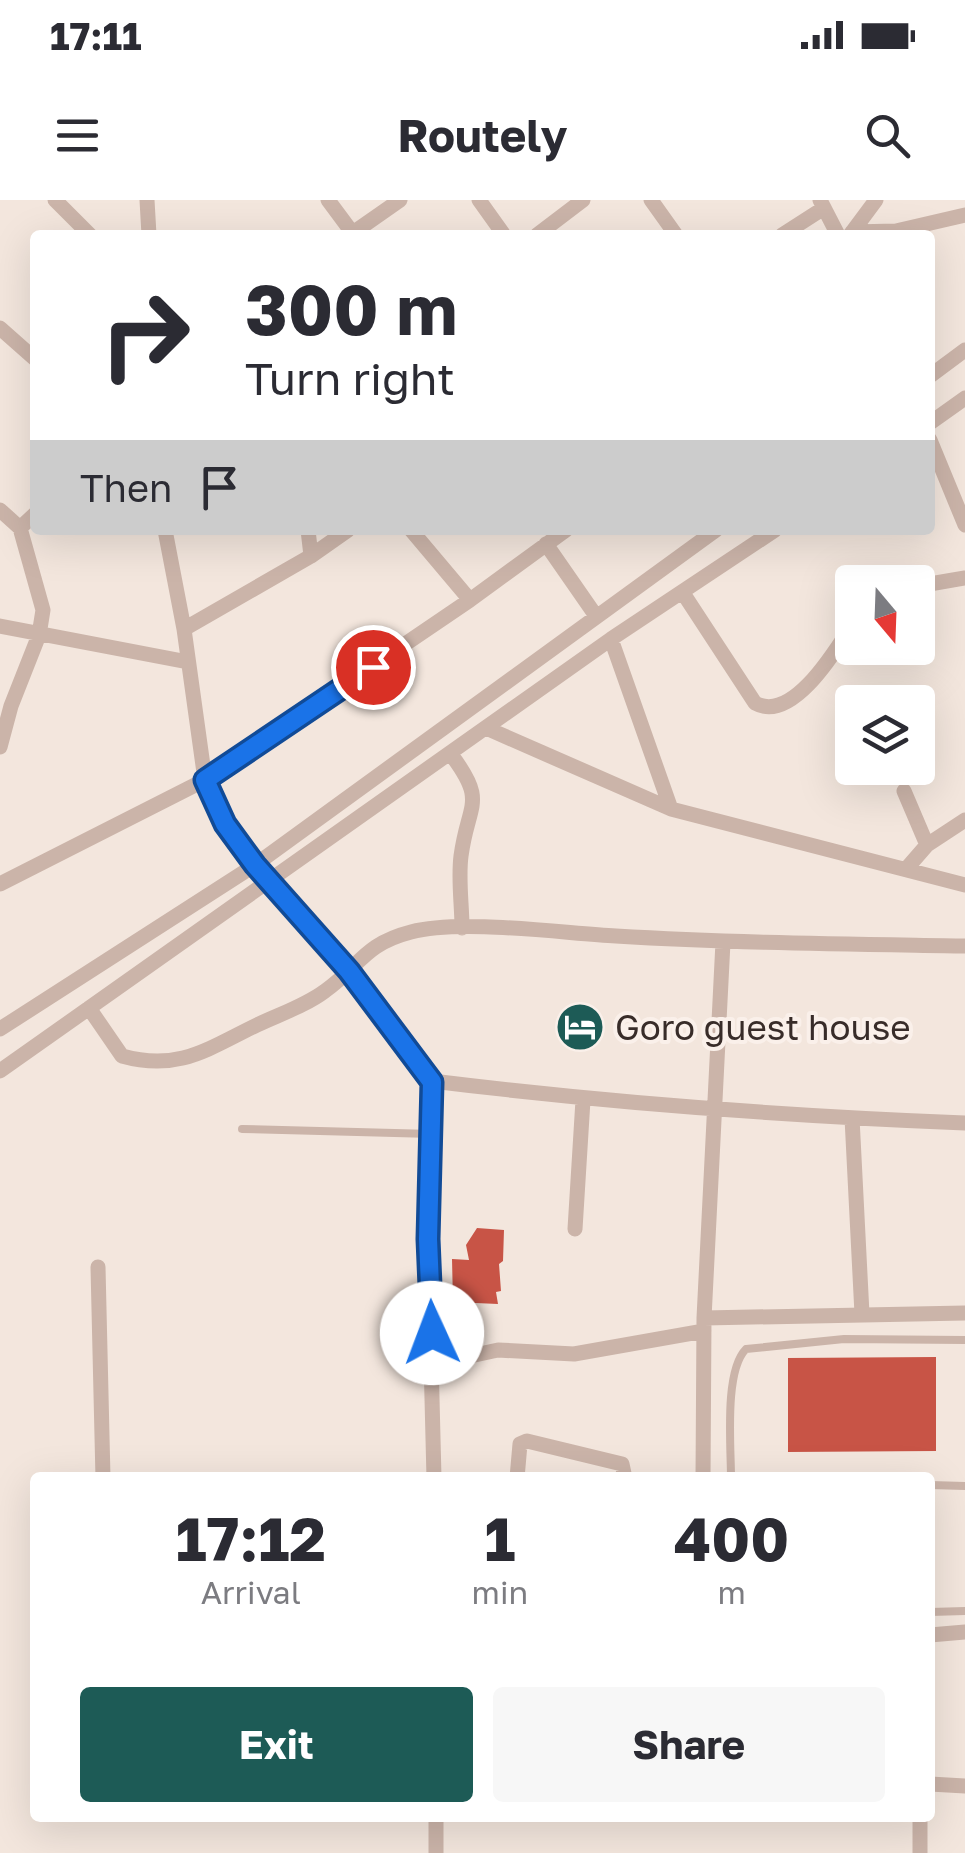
<!DOCTYPE html>
<html lang="en">
<head>
<meta charset="utf-8">
<style>
  :root { --surface:#fff; --page:#f7f7f7; --text:#2b2b33; --muted:#7c7c81; --accent:#1d5b56 }
  body { margin:0; font-family:"Golos Text",sans-serif; background:var(--page); color:var(--text); height:100vh; display:flex; flex-direction:column; font-size:38px; white-space:nowrap }
  * { box-sizing:border-box; margin:0 }
  p { font-size:32px; color:var(--muted) }
  .icon { flex:none; width:55px; height:55px; fill:none; stroke:currentColor; stroke-width:2; stroke-linecap:round; stroke-linejoin:round }
  .map { position:relative; flex:1; overflow:hidden }
  .sheet { position:absolute; left:30px; top:1272px; width:905px; height:350px; display:flex; flex-direction:column; background:var(--surface); border-radius:10px; box-shadow:0 10px 40px #0002 }
  .sheet>* { flex:none }
  .hud { position:absolute; left:30px; top:30px; width:905px; height:305px; border-radius:10px; box-shadow:0 10px 40px #0002; background:#fff; color:var(--text); overflow:hidden }
  .needle { width:65px; rotate:161deg }
  .controls { position:absolute; left:835px; top:365px; display:grid; gap:20px }
  .controls a { display:grid; place-items:center; width:100px; height:100px; border-radius:10px; background:var(--surface); box-shadow:0 10px 40px #0002; font-size:50px }
  .pin { position:absolute; display:grid; place-items:center; width:85px; height:85px; color:#fff; margin:-42px; border:5px solid #fff; border-radius:50%; box-shadow:0 2px 10px #0007 }
  .me { position:absolute; width:110px; margin:-55px; rotate:358deg; stroke-linejoin:round; filter:drop-shadow(0 0 8px #0008) }
  .turn { display:flex; align-items:center; gap:35px; height:210px; padding:0 50px; font-size:45px }
  .turn .icon { width:130px; height:130px; stroke-width:2.5 }
  .turn b { display:block; font-size:70px; line-height:85px }
  .then { display:flex; align-items:center; height:95px; padding:0 50px; background:#0003; gap:20px; font-size:38px }
  .eta { display:flex; justify-content:space-evenly; align-items:center; height:170px; text-align:center }
  .eta b { font-size:60px; font-weight:700; line-height:70px }
  .button { display:flex; gap:20px; margin-top:auto; padding:20px 50px }
  .button a { flex:1; height:115px; border-radius:10px; background:var(--accent); color:#fff; font-size:40px; font-weight:700; line-height:115px; text-align:center }
  .button a+a { background:var(--page); color:var(--text) }
  .status { display:flex; justify-content:space-between; align-items:center; height:70px; padding:0 50px; background:var(--surface); direction:ltr }
  .status svg { height:28px; fill:currentColor }
  header { display:flex; justify-content:space-between; align-items:center; height:130px; padding:0 50px; background:var(--surface); font-size:45px; font-weight:700 }
  .map>svg:first-child { display:block }
  .building { fill:#c85446 }
  .lines { fill:none; stroke-linecap:round; stroke-linejoin:round }
  .service { stroke:#cbb4a9; stroke-width:8 }
  .minor { stroke:#cbb4a9; stroke-width:15 }
  .route-casing { stroke:#114b97; stroke-width:25 }
  .route { stroke:#1a73e8; stroke-width:18 }
  .labels { text-anchor:middle; dominant-baseline:central; stroke-width:8; stroke-linejoin:round; paint-order:stroke }
  .poi-label { font-size:35px; fill:#382c29; stroke:#faf0ea; text-anchor:start }
</style>
</head>
<body>
<div class="status"><b>17:11</b><svg viewBox="0 0 49 12"><path d="M0 12V9h3v3zM5 12V6h3v6zM10 12V3h3v9zM15 12V0h3v12zM26 1h20v11H26zM47 4h2v5h-2z"/></svg></div>
<header><svg class="icon" aria-label="menu" viewBox="0 0 24 24"><path d="M4 6h16M4 12h16M4 18h16"/></svg>Routely<svg class="icon" aria-label="search" viewBox="0 0 24 24"><circle cx="10" cy="10" r="6"/><path d="M15 15l6 6"/></svg></header>
<div class="map">
<svg width="965" height="1653" viewBox="0 0 965 1653">
  <rect width="100%" height="100%" fill="#f3e6dd"/>
  <!-- building -->
  <path class="building" d="M477,1028L504,1030L503,1061L499,1064L501,1091L496,1092L498,1104L453,1102L452,1059L469,1060L466,1045Z
    M936,1157V1251L788,1252V1158Z"/>
  <g class="lines">
    <!-- service -->
    <path class="service" d="M242,929L432,934
      M731,1278C731,1246 724,1171 746,1149L844,1139L965,1140
      M930,1285L965,1286
      M930,1412L965,1411"/>
    <!-- minor -->
    <path class="minor" d="M55,0L90,35
      M147,0L149,35
      M328,0L354,35
      M479,0L504,35
      M651,0L676,35
      M820,0L838,35
      M852,32L896,31L965,15
      M350,35L400,0
      M537,35L583,0
      M782,35L824,8
      M850,35L876,0
      M0,128L35,159
      M930,176L965,150
      M930,223L965,198
      M930,240L965,325
      M0,310L20,328L43,410L39,435L11,506L0,547
      M20,328L35,314
      M165,330L184,429L205,580L213,604L255,665L349,771L432,881L428,1039L434,1278
      M308,330L311,356
      M411,330L470,400
      M546,344L596,416
      M918,386L965,378
      M683,393L755,503C792,524 836,450 852,425
      M0,426L188,462
      M184,429L311,356L348,330
      M611,439L671,609
      M486,528L671,609L965,685
      M450,553C488,603 468,602 461,656C458,679 462,705 462,728
      M904,591L927,645
      M907,668L927,645L965,620
      M0,684L205,580L470,400L566,330
      M89,808L122,856C179,872 209,848 257,825C280,814 305,806 325,791C360,766 364,744 411,732C461,719 561,733 616,736C732,743 848,744 965,746
      M0,829L255,665L716,330
      M0,871L611,439L775,330
      M432,881C610,903 786,916 965,923
      M852,918L862,1114
      M575,1029L583,900
      M98,1067L103,1278
      M704,1118L965,1113
      M433,1164L498,1150L574,1154L704,1131
      M517,1278L520,1244L527,1241L622,1264L625,1278
      M703,1278L704,1118L723,742
      M930,1435L965,1432
      M930,1584L965,1586
      M920,1618V1653
      M436,1653V1618"/>
  </g>
  <g class="lines">
    <!-- route casing -->
    <g class="route-casing">
      <path id="route" d="M373,467L205,580L225,624L255,665L349,771L432,882L428,1039L432,1133"/>
    </g>
    <!-- route -->
    <use href="#route" class="route"/>
  </g>
  <!-- icons -->
  <defs>
    <g id="hotel-disc" transform="scale(2.5)"><circle r="9.5" fill="#1d5b56" stroke="#faf0ea"/><path d="M-6-4.5h1.5V1H6V5H4.5V3h-9V5H-6ZM-4 0a1.8 1.8 0 1 1 3.6 0ZM.5 0V-2.5h3Q6-2.5 6 0Z" fill="#fff"/></g>
  </defs>
  <g fill-rule="evenodd">
    <use href="#hotel-disc" x="580" y="827"/>
  </g>
  <g class="labels">
    <!-- poi labels -->
    <g class="poi-label">
      <text x="615" y="827">Goro guest house</text>
    </g>
  </g>
</svg>
<div class="controls">
<a><svg class="needle" viewBox="-14 -14 28 28"><path d="M0-13l5 13h-10z" fill="#e53935"/><path d="M0 13l5-13h-10z" fill="#7c7c81"/></svg></a>
<a><svg class="icon" aria-label="layers" viewBox="0 0 24 24"><path d="M12 4l9 5-9 5-9-5zM3 14l9 5 9-5"/></svg></a>
</div>
<div class="pin" style="left:373px;top:467px;background:#d93025"><svg class="icon" aria-label="arrive" viewBox="0 0 24 24"><path d="M6 21V4h12l-3 4 3 4H6"/></svg></div>
<svg class="me" style="left:432px;top:1133px" viewBox="-20 -20 40 40"><circle r="19" fill="#fff"/><path d="M0-13L10 11 0 6-10 11z" fill="#1a73e8"/></svg>
<div class="hud">
<div class="turn"><svg class="icon" aria-label="right" viewBox="0 0 24 24"><path d="M7 20v-9h11M14 6l5 5-5 5"/></svg><div><b>300 m</b>Turn right</div></div>
<div class="then">Then<svg class="icon" aria-label="arrive" viewBox="0 0 24 24"><path d="M6 21V4h12l-3 4 3 4H6"/></svg></div>
</div>
<section class="sheet">
<div class="eta">
<div><b>17:12</b><p>Arrival</p></div>
<div><b>1</b><p>min</p></div>
<div><b>400</b><p>m</p></div>
</div>
<div class="button"><a>Exit</a><a>Share</a></div>
</section>
</div>
</body>
</html>
